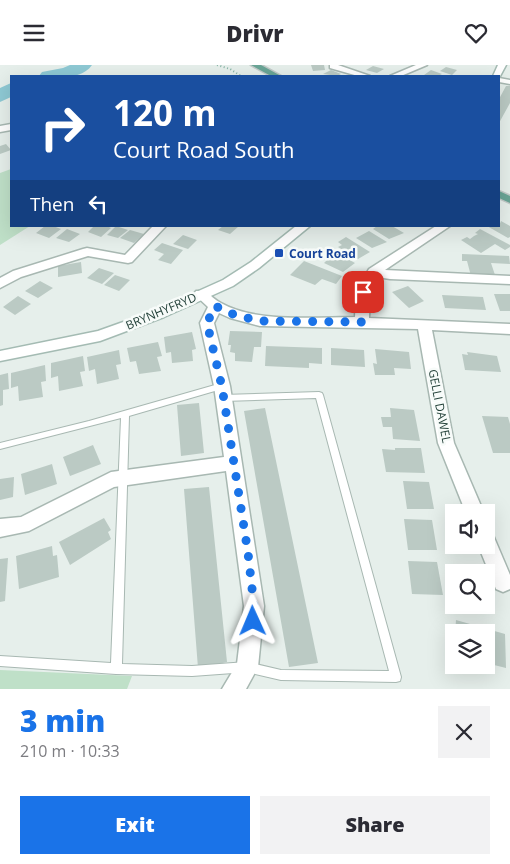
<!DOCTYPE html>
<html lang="en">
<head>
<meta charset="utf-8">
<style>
  :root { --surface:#fff; --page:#f2f2f3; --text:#2b2b33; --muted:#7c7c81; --accent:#1a73e8 }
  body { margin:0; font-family:"Open Sans",sans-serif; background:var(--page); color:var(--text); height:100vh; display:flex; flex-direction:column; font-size:19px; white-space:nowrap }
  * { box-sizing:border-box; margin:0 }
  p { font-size:16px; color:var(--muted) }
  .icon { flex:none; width:28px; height:28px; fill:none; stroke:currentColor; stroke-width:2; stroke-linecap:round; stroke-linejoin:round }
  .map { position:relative; height:624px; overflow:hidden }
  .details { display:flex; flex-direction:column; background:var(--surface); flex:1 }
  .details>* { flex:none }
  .guide { position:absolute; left:10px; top:10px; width:490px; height:152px; border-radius:0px; box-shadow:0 5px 20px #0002; background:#1a4fa0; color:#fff; overflow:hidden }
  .buttons { position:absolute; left:445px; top:439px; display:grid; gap:10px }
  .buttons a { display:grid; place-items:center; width:50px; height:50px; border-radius:0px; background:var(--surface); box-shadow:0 5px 20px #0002; font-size:25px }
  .pin { position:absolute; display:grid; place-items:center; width:42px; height:42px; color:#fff; margin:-21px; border-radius:10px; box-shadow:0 2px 8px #0006 }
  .me { position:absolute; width:55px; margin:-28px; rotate:359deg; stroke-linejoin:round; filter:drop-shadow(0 0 4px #0008) }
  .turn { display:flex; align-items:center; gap:18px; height:105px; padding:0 20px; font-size:22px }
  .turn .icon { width:65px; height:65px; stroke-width:2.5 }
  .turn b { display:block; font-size:35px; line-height:42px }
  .then { display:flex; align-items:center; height:48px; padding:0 20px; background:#0003; gap:10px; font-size:19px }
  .round { display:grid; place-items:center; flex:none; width:52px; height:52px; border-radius:0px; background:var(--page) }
  .overview { display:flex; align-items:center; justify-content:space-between; height:85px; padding:0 20px }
  h1 { font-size:30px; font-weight:800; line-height:38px; color:var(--accent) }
  .button { display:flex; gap:10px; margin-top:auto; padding:10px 20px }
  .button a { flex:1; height:58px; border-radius:0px; background:var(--accent); color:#fff; font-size:20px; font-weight:800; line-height:58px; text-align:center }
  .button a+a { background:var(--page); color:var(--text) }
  header { display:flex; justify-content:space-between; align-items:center; height:65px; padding:0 20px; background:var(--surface); font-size:22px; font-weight:800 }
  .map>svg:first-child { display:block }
  .green { fill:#bfe0c8 }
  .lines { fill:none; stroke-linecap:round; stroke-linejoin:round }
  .river { fill:#8ec9d4; fill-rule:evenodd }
  .building { fill:#bbcac4 }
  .service-casing { stroke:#a8b8b2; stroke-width:2 }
  .minor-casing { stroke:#a8b8b2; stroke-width:3 }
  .secondary-casing { stroke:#a4bbb3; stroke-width:3 }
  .primary-casing { stroke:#c2cac8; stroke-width:3 }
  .path { stroke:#86b3a5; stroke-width:2; stroke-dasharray:1 2.5; stroke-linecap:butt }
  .service { fill:#fff; fill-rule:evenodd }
  .minor { fill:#fff; fill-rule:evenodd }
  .secondary { fill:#fff; fill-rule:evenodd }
  .primary { fill:#6aa596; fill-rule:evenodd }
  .route { stroke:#1a73e8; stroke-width:9; stroke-dasharray:0 16.2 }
  .transit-dot { fill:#1a4fb4; stroke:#f7fbf9; stroke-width:2 }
  .labels { text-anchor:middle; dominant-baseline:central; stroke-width:5; stroke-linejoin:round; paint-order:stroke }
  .transit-label { font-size:12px; font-weight:bold; fill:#164399; stroke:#f7fbf9; text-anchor:start }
  .street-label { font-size:12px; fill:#24423a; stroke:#f7fbf9 }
</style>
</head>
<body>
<header><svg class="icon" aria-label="menu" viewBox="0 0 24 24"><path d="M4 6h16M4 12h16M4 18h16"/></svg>Drivr<svg class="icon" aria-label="heart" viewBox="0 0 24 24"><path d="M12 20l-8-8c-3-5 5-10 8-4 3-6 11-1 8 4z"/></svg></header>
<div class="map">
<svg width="510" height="624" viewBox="0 0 510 624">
  <rect width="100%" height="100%" fill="#e6efeb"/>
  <!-- green -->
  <path class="green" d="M11,104V161H30L0,180V108Z
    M0,605L132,611L127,624H0Z"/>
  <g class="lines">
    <!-- river -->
    <path class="river" d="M70,0H92C81,16 55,12 39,11L42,7L63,3Z
      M11,18V32L0,37V23Z"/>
  </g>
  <!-- building -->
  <path class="building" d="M311,0H324L325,5L313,6Z
    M373,1L384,4L377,8L366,5Z
    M446,2L457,5L452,10L440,6Z
    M331,5L341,9L337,11L323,9Z
    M431,5L442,9L438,11L424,10Z
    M506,21H510V38L499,58V34Z
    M6,79L11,85L0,89V81Z
    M501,156L510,161V172L508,173L487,161H499Z
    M45,161H53L61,164L49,173L36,168Z
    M94,161H107L111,163L101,172L88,167Z
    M116,161L128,165L118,173L107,170Z
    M223,161H239L230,169L218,165Z
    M377,161H392L404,168L389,174L373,164Z
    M67,164L80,169L69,177L56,173Z
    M480,164L510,180V182L505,185L495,179L481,188L461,175L467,172L470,174L474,171L478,169L475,168Z
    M130,165L144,169L134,178L120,173Z
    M369,166L387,177L372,183L356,173Z
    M183,170L197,175L188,184L173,179Z
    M346,172L370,187L358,194L338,182L342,180L338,177Z
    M162,178L183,185L171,199L158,195L164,189L154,185Z
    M335,187L355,198L343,207L324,198Z
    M462,189L509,191L510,199L491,198L496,213L471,211L467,196H462Z
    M304,196L342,211L336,219L322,214L315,220L290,210Z
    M81,197L82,208L58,212V201Z
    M99,203L114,208L102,219L87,213Z
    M115,210L130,215L119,226L104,220Z
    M40,216L53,223L38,233L25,226Z
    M408,221L424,236L409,243L392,227Z
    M494,229H510V246H500Z
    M442,230L483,232L486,245L445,243Z
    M18,231L31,239L15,250L3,242Z
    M230,266L262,267L261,282H254L252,297L235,296V288L230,287L231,280H228Z
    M192,267L196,284L192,285L193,296L172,298L171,287L166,288L164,272Z
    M158,277L162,291L157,292L161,306L139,309L136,296L130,297L127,283Z
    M266,281L322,283V299L309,298V303L265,301Z
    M331,283L364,285L365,302L331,300Z
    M375,284L409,287L411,304L394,303L395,310H375L373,298L377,299Z
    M119,285L121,299L116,300L119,314L97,319L95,304L89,306L87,292Z
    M467,287L497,291L501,307L465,305L462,289L468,290Z
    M83,291L85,306L80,307L83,321L59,326L58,311L51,313V298Z
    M45,300L46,316L41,317L43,332L19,336L18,321L11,323V308Z
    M8,308L9,324L3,325V340L0,341V310Z
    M199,338L204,388L181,391L177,340Z
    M265,343L318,598L289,602L244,346Z
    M390,343L414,345L420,376L393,374L392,362H383L381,352H391Z
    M482,351L508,352L510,359V388H493Z
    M93,380L101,399L70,411L63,392Z
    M395,383H421L425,408L386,407L382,384L395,385Z
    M52,399L57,419L25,430L21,409Z
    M14,412L13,432L0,435V414Z
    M403,416L429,417L434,444H407Z
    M209,422L227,597L198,603L184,424Z
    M104,453L111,465L108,467L111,474L70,500L59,477Z
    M404,454L432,455L437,485H408Z
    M52,481L53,491L57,490L59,512L19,524L16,491Z
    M8,493L5,536L0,537V494Z
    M408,496L437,497L443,530L412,529Z
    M456,555L505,569L506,603L486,598V568H455Z"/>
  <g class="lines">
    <!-- service casing -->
    <g class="service-casing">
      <path id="service" d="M222,318L225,319L226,321L225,323L129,351L122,599L192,601L247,597L281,605L389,606L316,333L223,336L220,335L219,333L220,331L223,330L319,327L322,328L323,330L401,612L400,616L396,617L281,615L247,607L192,611L116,609L0,601V591L111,598L121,353L0,384V378L89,356Z"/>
    </g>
    <!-- minor casing -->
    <g class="minor-casing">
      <path id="minor" d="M330,0H338L370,11H358L330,3Z
        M416,0H427L401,11H390Z
        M499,13L510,15V19L499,17Z
        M11,59V65L0,67V61Z
        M153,161H166L132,197L128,198L88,191L21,212L0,223V213L13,206L83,184L87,183L125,190Z
        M436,161H450L385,205L510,211V219L390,214L377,212L370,227L369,253L510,259V269L432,265L454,378L484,448H466L438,378L418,264L260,261L230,253L219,248L214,258L230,321L264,541L258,602L246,624H222L237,599L244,541L226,406L114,422L29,466L0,472V454L21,452L111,407L224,392L214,321L200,258L208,242L194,229L196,226H206C210,230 215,235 221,238C256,258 315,252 355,252L356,227L369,204Z
        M486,467L493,470L510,510V524L503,527L496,524L478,480H486Z"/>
    </g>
    <!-- secondary casing -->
    <g class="secondary-casing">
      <path id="secondary" d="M498,0H506L499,13V11H493Z
        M296,161H310L259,203L233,221L164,252L100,276L0,296V286L98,266L154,246L223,215L251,197Z"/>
    </g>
    <!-- primary casing -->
    <g class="primary-casing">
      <path id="primary" d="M251,0H261L281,11H271Z
        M499,126L510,131V138L499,133Z"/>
    </g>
    <!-- path -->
    <path class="path" d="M217,0L230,4L241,11"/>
    <!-- service -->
    <use href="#service" class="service"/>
    <!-- minor -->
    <use href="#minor" class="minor"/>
    <!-- secondary -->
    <use href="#secondary" class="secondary"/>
    <!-- primary -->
    <use href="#primary" class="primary"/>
  </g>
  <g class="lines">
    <!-- route -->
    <path class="route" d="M253,556L254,541L248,488L222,322L207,258L215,241L235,250L260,256L362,257L363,227"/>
  </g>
  <!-- markers -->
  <rect class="transit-dot" x="274" y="183" width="10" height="10" rx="2.5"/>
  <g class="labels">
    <!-- transit labels -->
    <g class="transit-label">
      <text x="289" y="188">Court Road</text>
    </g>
    <!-- street labels -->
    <g class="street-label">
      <text transform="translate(161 246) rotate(-23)">BRYNHYFRYD</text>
      <text transform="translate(440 341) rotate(79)">GELLI DAWEL</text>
    </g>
  </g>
</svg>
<div class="buttons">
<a><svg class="icon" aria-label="sound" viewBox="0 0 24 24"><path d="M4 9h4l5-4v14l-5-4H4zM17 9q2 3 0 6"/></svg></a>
<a><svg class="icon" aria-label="search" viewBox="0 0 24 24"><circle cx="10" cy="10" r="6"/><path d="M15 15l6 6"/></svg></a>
<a><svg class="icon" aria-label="layers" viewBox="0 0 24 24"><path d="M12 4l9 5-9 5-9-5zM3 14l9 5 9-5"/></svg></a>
</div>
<div class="pin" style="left:363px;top:227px;background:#d93025"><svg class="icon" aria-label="arrive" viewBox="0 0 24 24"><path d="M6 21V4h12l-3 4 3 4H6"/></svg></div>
<svg class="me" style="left:253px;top:556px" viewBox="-20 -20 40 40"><path d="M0-17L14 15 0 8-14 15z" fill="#1a73e8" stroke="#fff" stroke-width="4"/></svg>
<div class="guide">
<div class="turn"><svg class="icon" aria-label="right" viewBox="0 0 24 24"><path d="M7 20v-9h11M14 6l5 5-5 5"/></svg><div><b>120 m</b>Court Road South</div></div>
<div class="then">Then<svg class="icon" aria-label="left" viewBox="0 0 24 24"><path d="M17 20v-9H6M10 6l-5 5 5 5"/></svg></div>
</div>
</div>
<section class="details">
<div class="overview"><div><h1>3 min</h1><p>210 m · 10:33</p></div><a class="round"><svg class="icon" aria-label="close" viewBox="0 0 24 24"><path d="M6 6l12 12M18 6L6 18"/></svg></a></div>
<div class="button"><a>Exit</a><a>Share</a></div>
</section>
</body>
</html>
